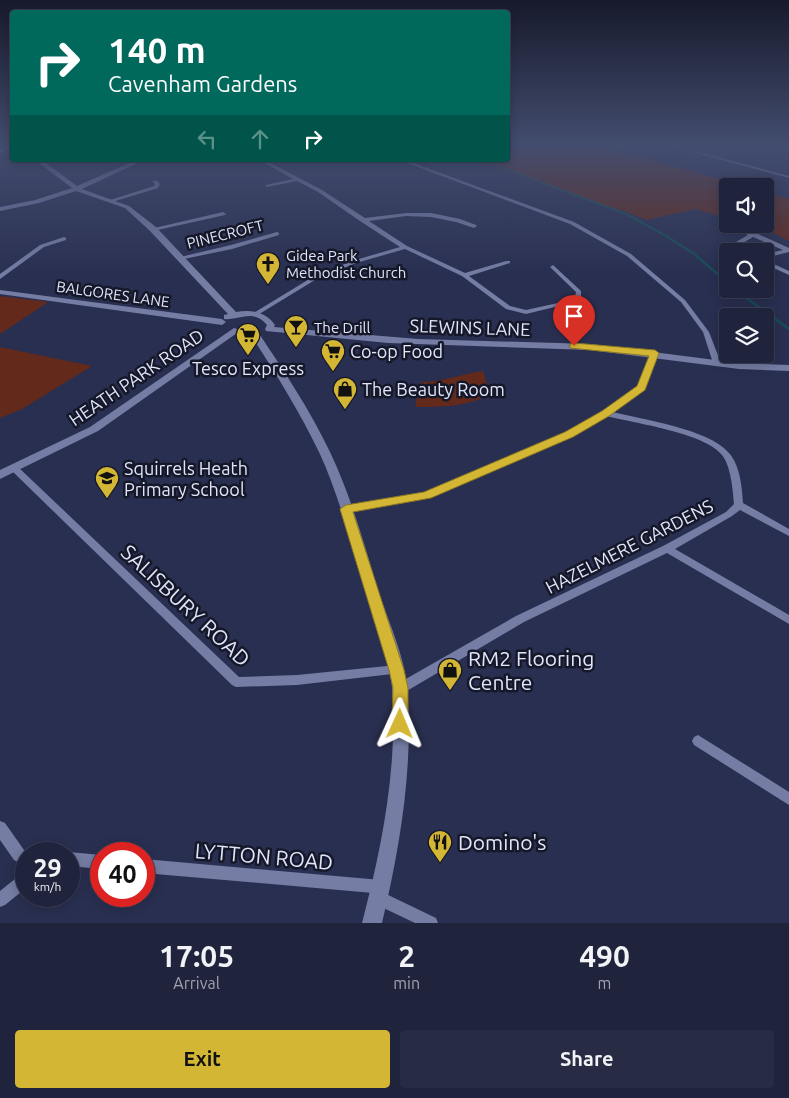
<!DOCTYPE html>
<html lang="en">
<head>
<meta charset="utf-8">
<style>
  :root { --surface:#1f233c; --page:#272b43; --text:#f1f3f6; --muted:#a1a4af; --line:#3c4056; --accent:#d4b635 }
  body { margin:0; font-family:Ubuntu,sans-serif; background:var(--page); color:var(--text); height:100vh; display:flex; flex-direction:column; font-size:19px; white-space:nowrap }
  * { box-sizing:border-box; margin:0 }
  p { font-size:16px; color:var(--muted) }
  .icon { flex:none; width:28px; height:28px; fill:none; stroke:currentColor; stroke-width:2; stroke-linecap:round; stroke-linejoin:round }
  .map { position:relative; height:923px; overflow:hidden }
  .details { display:flex; flex-direction:column; background:var(--surface); flex:1 }
  .details>* { flex:none }
  .top-card { position:absolute; left:10px; top:10px; width:500px; height:152px; border-radius:5px; box-shadow:0 2px 12px #0003,0 0 0 1px var(--line); background:#00695c; color:#fff; overflow:hidden }
  .controls { position:absolute; left:719px; top:178px; display:grid; gap:10px }
  .controls a { display:grid; place-items:center; width:55px; height:55px; border-radius:5px; background:var(--surface); box-shadow:0 2px 12px #0003,0 0 0 1px var(--line); font-size:25px }
  .speed { position:absolute; left:15px; top:842px; display:flex; gap:10px; font-size:25px; font-weight:700; text-align:center }
  .speed>* { display:grid; place-content:center; width:65px; height:65px; border-radius:50%; background:var(--surface); box-shadow:0 2px 12px #0003,0 0 0 1px var(--line); line-height:1 }
  .speed small { font-size:12px; font-weight:400 }
  .speed .limit { border:8px solid #d22; background:#fff; color:#111 }
  .pin { position:absolute; display:grid; place-items:center; width:42px; height:42px; color:#fff; margin:-51px -21px; border-radius:50% 50% 50% 0; rotate:-45deg; box-shadow:0 0 5px #0007 }
  .pin .icon { rotate:45deg }
  .me { position:absolute; width:55px; margin:-28px; rotate:1deg; stroke-linejoin:round; filter:drop-shadow(0 0 4px #0008) }
  .turn { display:flex; align-items:center; gap:18px; height:105px; padding:0 15px; font-size:22px }
  .turn .icon { width:65px; height:65px; stroke-width:2.5 }
  .turn b { display:block; font-size:35px; line-height:42px }
  .lanes { display:flex; align-items:center; height:48px; padding:0 15px; background:#0003; justify-content:center; gap:25px; direction:ltr }
  .lanes .off { opacity:.35 }
  .eta { display:flex; justify-content:space-evenly; align-items:center; height:85px; text-align:center }
  .eta b { font-size:30px; font-weight:600; line-height:35px }
  .button { display:flex; gap:10px; margin-top:auto; padding:10px 15px }
  .button a { flex:1; height:58px; border-radius:5px; background:var(--accent); color:#111; font-size:20px; font-weight:600; line-height:58px; text-align:center }
  .button a+a { background:var(--page); color:var(--text) }
  .map>svg:first-child { display:block }
  .green { fill:#63291a }
  .lines { fill:none; stroke-linecap:round; stroke-linejoin:round }
  .stream-far1 { stroke:#184c57; stroke-width:2 }
  .stream { stroke:#184c57; stroke-width:2.5 }
  .minor { fill:#757da4; fill-rule:evenodd }
  .tertiary { fill:#757da4; fill-rule:evenodd }
  .rail { stroke:#bbc0d9; stroke-width:2; stroke-dasharray:4 4; stroke-linecap:butt }
  .route { fill:#d4b635; stroke:#8a7622 }
  .labels { text-anchor:middle; dominant-baseline:central; stroke-width:5; stroke-linejoin:round; paint-order:stroke }
  .far-street-label { font-size:15px; fill:#e0e5fb; stroke:#151828 }
  .far-poi-label { font-size:15px; fill:#e0e5fb; stroke:#151828; text-anchor:start }
  .street-label { font-size:18px; fill:#e0e5fb; stroke:#151828 }
  .poi-label { font-size:18px; fill:#e0e5fb; stroke:#151828; text-anchor:start }
  .near-street-label { font-size:21px; fill:#e0e5fb; stroke:#151828 }
  .near-poi-label { font-size:21px; fill:#e0e5fb; stroke:#151828; text-anchor:start }
</style>
</head>
<body>
<div class="map">
<svg width="789" height="923" viewBox="0 0 789 923">
  <rect width="100%" height="100%" fill="#292f50"/>
  <!-- green -->
  <path class="green" d="M508,146H601L744,186H728L727,218L695,209L647,220L621,210L606,207L475,160H508Z
    M765,192L789,199V241L762,227L750,224H765Z
    M0,296L48,302L0,334Z
    M0,347L92,366L22,409L0,418Z
    M483,371L490,394C468,407 440,407 415,407L421,382C442,382 462,374 483,371Z"/>
  <g class="lines">
    <!-- stream-far1 -->
    <path class="stream-far1" d="M482,160L626,214L668,237"/>
    <!-- stream -->
    <path class="stream" d="M666,236L693,253L728,283
      M734,289L789,329"/>
    <!-- minor -->
    <path class="minor" d="M669,146H676L789,176V178Z
      M259,160H265L322,190L365,218L406,213H431L460,219L476,225L477,226L474,228L456,222L431,217L406,216L369,221L407,246L465,273L506,261H510V263L469,276L510,306L526,310L567,301L575,297L576,292L550,267L553,265L581,291V298L571,303L526,314L506,309L462,276L405,249L356,263L315,280L256,316H252V314L311,278L352,261L400,247L360,221L318,192L297,181L266,187V185L293,179Z
      M399,160H405L574,222L631,254L685,300L709,332L721,363L717,365L713,363L703,332L681,302L627,256L570,224Z
      M153,181H157L160,184L158,188L112,202L107,201L154,186L155,184L153,182Z
      M223,212L226,214L225,215L153,231L150,229Z
      M742,228L756,233L789,248V252L765,258V254L783,250L753,237L731,250L732,251H728V252L724,251V249L748,235L740,231L739,230Z
      M277,232L279,233V235L232,249L179,260L176,258L231,245Z
      M64,237L66,238V240L44,247L0,279V274L40,245Z
      M765,260L789,271V275L765,264Z
      M652,351H655L659,353L645,390L612,412C641,419 708,429 728,452C740,464 742,487 743,503L789,529V536L740,510L732,516L675,549L789,615V624L667,553L524,622L405,692L401,693L397,692L395,688L397,684L516,616L663,546L726,512L734,504C733,491 731,466 722,455C705,433 634,423 606,416L572,436L429,497L346,512L341,509L346,506L424,492L566,432L602,411L639,387Z
      M14,465L17,466L239,677L297,675L397,665L401,667L403,670L401,673L297,685L236,687L232,685L11,470L10,468Z
      M698,735L789,792V805L694,745L692,741L694,737Z
      M0,821L5,823L24,850L31,854H26V866L14,860L0,840Z
      M69,852L101,855V869L69,866V854H65Z
      M144,859L381,880L386,882L388,887L386,892L384,893L436,918L438,923H415L373,903L371,898L373,893L144,873Z
      M26,872V888L5,905L0,907V891L21,874Z"/>
    <!-- tertiary -->
    <path class="tertiary" d="M35,160H42L77,186L136,160H144L82,189L129,206L156,227L236,312C251,309 266,312 275,325L274,327L418,339L590,344L739,363L789,365V371L739,369L590,350L388,343L266,331L265,329L267,325C253,308 240,321 224,319V315L228,314L150,231L125,208L76,191L39,203L0,211V207L35,200L72,188Z
      M0,290L222,319L226,322L222,325L0,294Z
      M234,328L237,329V333L98,431L0,479V470L90,427Z
      M255,331L258,332C284,371 310,410 330,452C352,498 365,548 380,596C390,625 404,656 407,686C414,765 400,847 382,923H362C382,847 398,766 392,687C389,656 376,625 367,596C352,548 340,497 319,452C299,411 275,372 250,334Z"/>
    <!-- rail -->
    <path class="rail" d="M0,152L11,146"/>
  </g>
  <!-- sky -->
  <linearGradient id="sky" x2="0" y2="1"><stop stop-color="#171a2c"/><stop offset="0.53" stop-color="#434d6f"/><stop offset="1" stop-color="#434d6f" stop-opacity="0"/></linearGradient>
  <rect width="789" height="275" fill="url(#sky)"/>
  <!-- route -->
  <path class="route" d="M574,343L655,350L659,353L645,390L609,416L573,437L431,498L353,512L404,670L408,688V724L406,729L400,731L394,729L392,724L393,688L389,670L340,509L346,505L424,492L565,432L602,411L637,386L649,356L570,348V344Z"/>
  <!-- icons -->
  <defs>
    <g id="church-pin" transform="scale(1.25)"><path d="M0 17L-7.5 6A9.5 9.5 0 1 1 7.5 6Z" fill="#d4b635" stroke="#151828"/><path d="M-1.2-6h2.4v3.5h3.3v2.4h-3.3V6h-2.4V-.1h-3.3v-2.4h3.3Z" fill="#111"/></g>
    <g id="bar-pin" transform="scale(1.25)"><path d="M0 17L-7.5 6A9.5 9.5 0 1 1 7.5 6Z" fill="#d4b635" stroke="#151828"/><path d="M-6-5H6L.8 .8V4.5H3.5V6h-7V4.5H-.8V.8Z" fill="#111"/></g>
    <g id="supermarket-pin" transform="scale(1.25)"><path d="M0 17L-7.5 6A9.5 9.5 0 1 1 7.5 6Z" fill="#d4b635" stroke="#151828"/><path d="M-6-5.5h2.5l.6 2H6L4.5 2H-2.5L-4.4-4H-6ZM-1.5 3.2a1.3 1.3 0 1 0 .1 0ZM3 3.2a1.3 1.3 0 1 0 .1 0Z" fill="#111"/></g>
    <g id="shop-pin" transform="scale(1.25)"><path d="M0 17L-7.5 6A9.5 9.5 0 1 1 7.5 6Z" fill="#d4b635" stroke="#151828"/><path d="M-5-2.5h2.3a2.7 3.5 0 0 1 5.4 0H5L5.5 6h-11ZM-1.5-2.5h3a1.5 2.3 0 0 0-3 0Z" fill="#111"/></g>
    <g id="school-pin" transform="scale(1.25)"><path d="M0 17L-7.5 6A9.5 9.5 0 1 1 7.5 6Z" fill="#d4b635" stroke="#151828"/><path d="M0-5L7-2L0 1L-7-2ZM-4 1L0 2.5L4 1V4Q0 6-4 4Z" fill="#111"/></g>
    <g id="restaurant-pin" transform="scale(1.25)"><path d="M0 17L-7.5 6A9.5 9.5 0 1 1 7.5 6Z" fill="#d4b635" stroke="#151828"/><path d="M-5-6h1v4h1v-4h1v4h1v-4h1v5L-1.5 .5V6h-2V.5L-5-1ZM5-6V6H3V1.5H1.5Q1.5-4 5-6Z" fill="#111"/></g>
  </defs>
  <g fill-rule="evenodd">
    <use href="#church-pin" x="268" y="264"/>
    <use href="#bar-pin" x="296" y="327"/>
    <use href="#supermarket-pin" x="248" y="335"/>
    <use href="#supermarket-pin" x="333" y="351"/>
    <use href="#shop-pin" x="345" y="389"/>
    <use href="#school-pin" x="107" y="478"/>
    <use href="#shop-pin" x="450" y="670"/>
    <use href="#restaurant-pin" x="440" y="842"/>
  </g>
  <g class="labels">
    <!-- far-street labels -->
    <g class="far-street-label">
      <text transform="translate(225 234) rotate(-14)">PINECROFT</text>
      <text transform="translate(113 294) rotate(8)">BALGORES LANE</text>
    </g>
    <!-- far-poi labels -->
    <g class="far-poi-label">
      <text x="286" y="255">Gidea Park<tspan x="286" dy="17">Methodist Church</tspan></text>
      <text x="314" y="327">The Drill</text>
    </g>
    <!-- street labels -->
    <g class="street-label">
      <text transform="translate(470 327) rotate(2)">SLEWINS LANE</text>
      <text transform="translate(136 377) rotate(-34)">HEATH PARK ROAD</text>
      <text transform="translate(629 546) rotate(-27)">HAZELMERE GARDENS</text>
    </g>
    <!-- poi labels -->
    <g class="poi-label">
      <text x="350" y="351">Co-op Food</text>
      <text x="248" y="368" text-anchor="middle">Tesco Express</text>
      <text x="362" y="389">The Beauty Room</text>
      <text x="124" y="468">Squirrels Heath<tspan x="124" dy="21">Primary School</tspan></text>
    </g>
    <!-- near-street labels -->
    <g class="near-street-label">
      <text transform="translate(186 605) rotate(43)">SALISBURY ROAD</text>
      <text transform="translate(264 856) rotate(5)">LYTTON ROAD</text>
    </g>
    <!-- near-poi labels -->
    <g class="near-poi-label">
      <text x="468" y="658">RM2 Flooring<tspan x="468" dy="24">Centre</tspan></text>
      <text x="458" y="842">Domino's</text>
    </g>
  </g>
</svg>
<div class="controls">
<a><svg class="icon" aria-label="sound" viewBox="0 0 24 24"><path d="M4 9h4l5-4v14l-5-4H4zM17 9q2 3 0 6"/></svg></a>
<a><svg class="icon" aria-label="search" viewBox="0 0 24 24"><circle cx="10" cy="10" r="6"/><path d="M15 15l6 6"/></svg></a>
<a><svg class="icon" aria-label="layers" viewBox="0 0 24 24"><path d="M12 4l9 5-9 5-9-5zM3 14l9 5 9-5"/></svg></a>
</div>
<div class="speed"><div>29<small>km/h</small></div><div class="limit">40</div></div>
<div class="pin" style="left:574px;top:346px;background:#d93025"><svg class="icon" aria-label="arrive" viewBox="0 0 24 24"><path d="M6 21V4h12l-3 4 3 4H6"/></svg></div>
<svg class="me" style="left:400px;top:724px" viewBox="-20 -20 40 40"><path d="M0-17L14 15 0 8-14 15z" fill="#d4b635" stroke="#fff" stroke-width="4"/></svg>
<div class="top-card">
<div class="turn"><svg class="icon" aria-label="right" viewBox="0 0 24 24"><path d="M7 20v-9h11M14 6l5 5-5 5"/></svg><div><b>140 m</b>Cavenham Gardens</div></div>
<div class="lanes"><svg class="icon off" aria-label="left" viewBox="0 0 24 24"><path d="M17 20v-9H6M10 6l-5 5 5 5"/></svg><svg class="icon off" aria-label="ahead" viewBox="0 0 24 24"><path d="M12 20V5M6 11l6-6 6 6"/></svg><svg class="icon" aria-label="right" viewBox="0 0 24 24"><path d="M7 20v-9h11M14 6l5 5-5 5"/></svg></div>
</div>
</div>
<section class="details">
<div class="eta">
<div><b>17:05</b><p>Arrival</p></div>
<div><b>2</b><p>min</p></div>
<div><b>490</b><p>m</p></div>
</div>
<div class="button"><a>Exit</a><a>Share</a></div>
</section>
</body>
</html>
